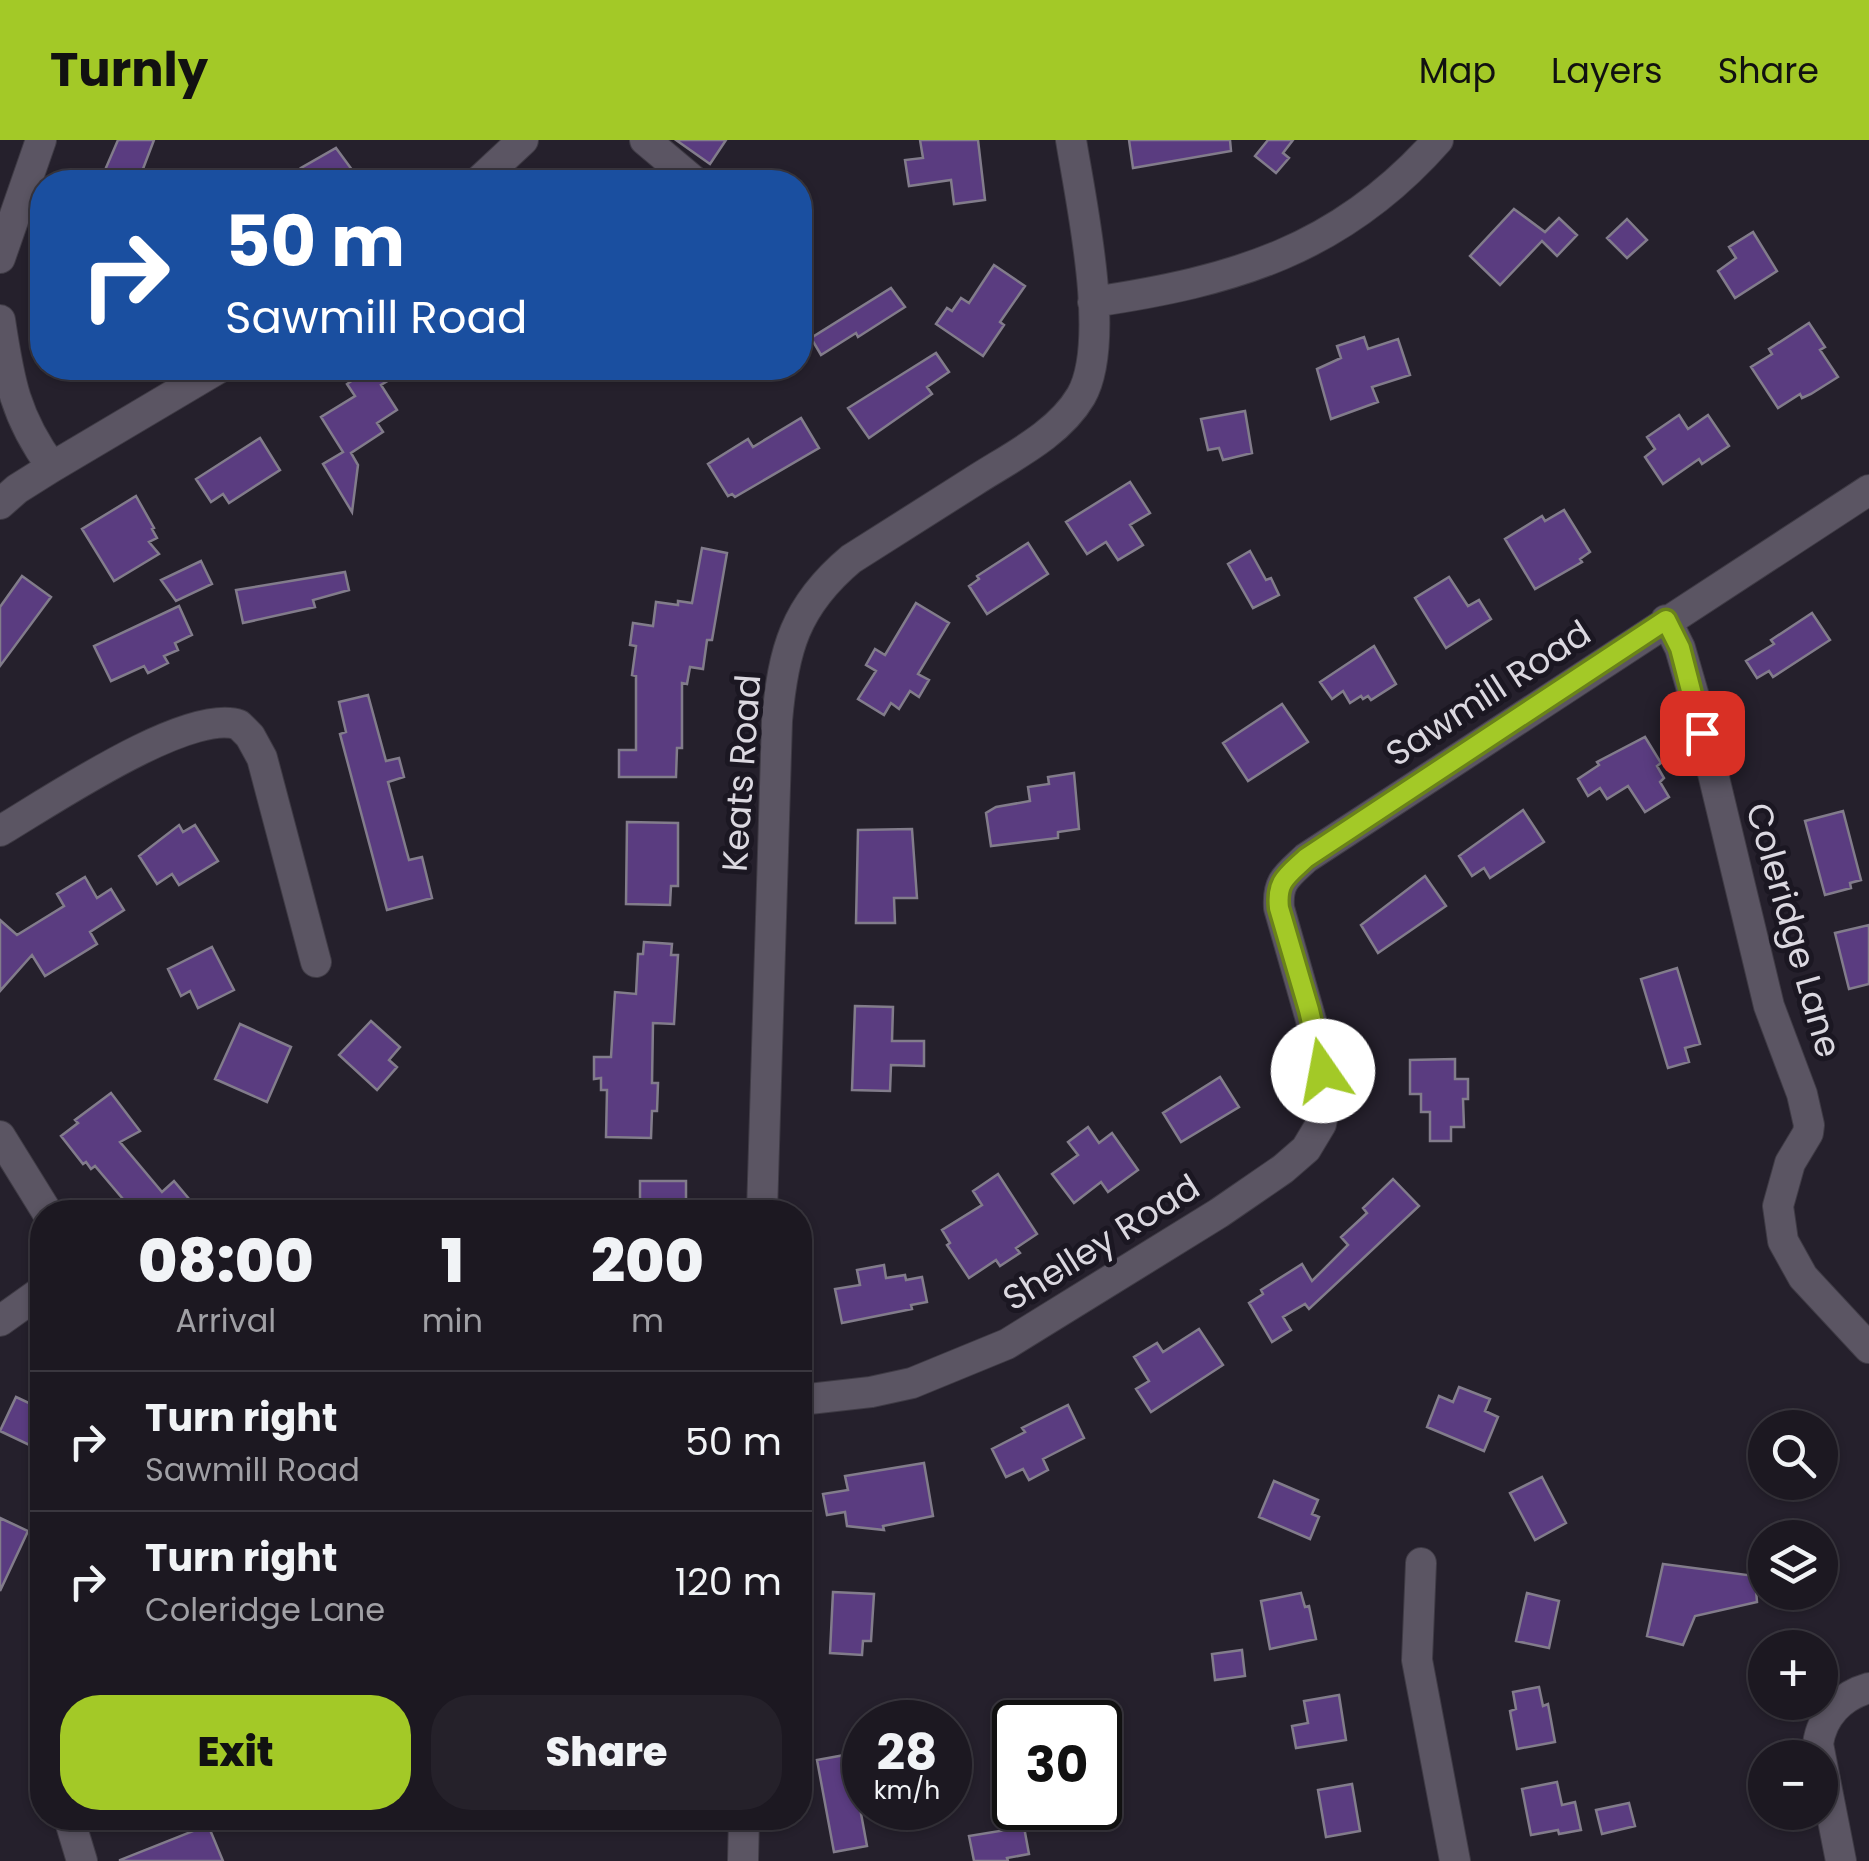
<!DOCTYPE html>
<html lang="en">
<head>
<meta charset="utf-8">
<style>
  :root { --surface:#1c1821; --page:#25212a; --text:#f1f3f6; --muted:#a0a0a5; --line:#3a373f; --accent:#a3c927 }
  body { margin:0; font-family:Poppins,sans-serif; background:var(--page); color:var(--text); height:100vh; display:flex; flex-direction:column; font-size:38px; white-space:nowrap }
  * { box-sizing:border-box; margin:0 }
  p { font-size:32px; color:var(--muted) }
  .icon { flex:none; width:55px; height:55px; fill:none; stroke:currentColor; stroke-width:2; stroke-linecap:round; stroke-linejoin:round }
  .map { position:relative; flex:1; overflow:hidden }
  .side { position:absolute; left:30px; top:1060px; width:782px; height:630px; display:flex; flex-direction:column; background:var(--surface); border-radius:40px; box-shadow:0 2px 8px #0004,0 0 0 2px var(--line) }
  .side>* { flex:none }
  .guide { position:absolute; left:30px; top:30px; width:782px; height:210px; border-radius:40px; box-shadow:0 2px 8px #0004,0 0 0 2px var(--line); background:#1a4fa0; color:#fff; overflow:hidden }
  .fabs { position:absolute; left:1748px; top:1270px; display:grid; gap:20px }
  .fabs a { display:grid; place-items:center; width:90px; height:90px; border-radius:50%; background:var(--surface); box-shadow:0 2px 8px #0004,0 0 0 2px var(--line); font-size:50px }
  .speed { position:absolute; left:842px; top:1560px; display:flex; gap:20px; font-size:50px; font-weight:700; text-align:center }
  .speed>* { display:grid; place-content:center; width:130px; height:130px; border-radius:50%; background:var(--surface); box-shadow:0 2px 8px #0004,0 0 0 2px var(--line); line-height:1 }
  .speed small { font-size:25px; font-weight:400 }
  .speed .limit { border:5px solid #111; border-radius:15px; background:#fff; color:#111 }
  .pin { position:absolute; display:grid; place-items:center; width:85px; height:85px; color:#fff; margin:-42px; border-radius:20px; box-shadow:0 5px 15px #0006 }
  .me { position:absolute; width:110px; margin:-55px; rotate:348deg; stroke-linejoin:round; filter:drop-shadow(0 0 8px #0008) }
  .turn { display:flex; align-items:center; gap:35px; height:210px; padding:0 30px; font-size:45px }
  .turn .icon { width:130px; height:130px; stroke-width:2.5 }
  .turn b { display:block; font-size:70px; line-height:85px }
  .eta { display:flex; justify-content:space-evenly; align-items:center; height:170px; text-align:center }
  .eta b { font-size:60px; font-weight:800; line-height:70px }
  .cta { display:flex; gap:20px; margin-top:auto; padding:20px 30px }
  .cta a { flex:1; height:115px; border-radius:40px; background:var(--accent); color:#111; font-size:40px; font-weight:800; line-height:115px; text-align:center }
  .cta a+a { background:var(--page); color:var(--text) }
  ul { padding:0; list-style:none }
  li { display:flex; align-items:center; gap:30px; height:140px; padding:0 30px; border-top:2px solid var(--line) }
  li div { flex:1 }
  li b { display:block; font-size:38px }
  li em { font-style:normal }
  header { display:flex; align-items:center; gap:60px; box-sizing:border-box; height:140px; padding:0 50px; background:var(--accent); color:#111 }
  header strong { font-size:48px }
  nav { display:flex; gap:55px; margin-inline-start:auto; font-size:35px }
  .map>svg:first-child { display:block }
  .building { fill:#5a3c80; stroke:#827c8b; stroke-width:2.5 }
  .lines { fill:none; stroke-linecap:round; stroke-linejoin:round }
  .minor-casing { stroke:#3f3b45; stroke-width:32 }
  .minor { stroke:#5b5563; stroke-width:30 }
  .route-casing { stroke:#6a8319; stroke-width:25 }
  .route { stroke:#a3c927; stroke-width:18 }
  .labels { text-anchor:middle; dominant-baseline:central; stroke-width:10; stroke-linejoin:round; paint-order:stroke }
  .street-label { font-size:35px; fill:#dbd8e0; stroke:#1b1722 }
</style>
</head>
<body>
<header>
<strong>Turnly</strong>
<nav><a>Map</a><a>Layers</a><a>Share</a></nav>
</header>
<div class="map">
<svg width="1869" height="1721" viewBox="0 0 1869 1721">
  <rect width="100%" height="100%" fill="#25202c"/>
  <!-- building -->
  <path class="building" d="M118,0H154L138,42H106L110,32L105,30Z
    M676,0H726L710,24Z
    M920,0H978L985,60L954,64L951,40L909,46L905,20L923,18Z
    M1129,0H1230L1231,11L1133,28Z
    M1268,0H1293L1283,13L1289,18L1276,33L1255,16Z
    M336,8L361,42H290L304,32L301,28Z
    M1514,69L1545,92L1559,78L1577,95L1557,116L1542,101L1500,145L1470,116Z
    M1627,79L1647,100L1627,118L1607,98Z
    M1753,92L1777,131L1735,158L1718,131L1736,118L1729,107Z
    M994,125L1025,146L1000,182L1004,185L983,216L936,184L947,168L952,171L961,158L969,163Z
    M891,148L905,167L858,197L856,193L821,215L811,198Z
    M1809,183L1825,207L1820,210L1838,237L1811,254L1802,258L1800,254L1778,268L1751,227L1772,214L1769,209Z
    M1364,197L1368,209L1398,199L1410,235L1372,247L1378,262L1331,279L1317,229L1341,218L1337,206Z
    M936,213L949,232L927,247L932,254L869,298L848,268Z
    M371,228H409L381,245L397,270L377,283L383,292L351,313L358,325L352,372L323,324L343,312L321,277L355,256L347,244Z
    M1245,271L1252,313L1223,320L1219,308L1208,310L1201,279Z
    M1679,275L1688,289L1708,275L1729,306L1702,324L1699,319L1663,344L1645,317L1655,309L1647,297Z
    M801,278L819,308L735,357L732,354L728,356L708,324L748,299L753,307Z
    M260,298L280,330L229,363L223,354L211,362L196,339Z
    M1130,342L1150,373L1130,385L1143,405L1118,420L1106,402L1087,414L1066,382Z
    M136,356L154,388L152,389L157,398L149,402L159,414L114,441L82,389Z
    M1564,370L1590,412L1580,419L1582,422L1535,449L1505,399L1542,376L1545,381Z
    M1028,403L1048,434L987,474L969,446L979,439L977,436Z
    M702,408L727,413L712,500H707L703,529L690,527L687,544L682,543V608H677L676,637H619V610H636V536L632,535L636,506L630,505L633,483L653,486L656,462L678,465V461L692,463Z
    M1250,411L1266,440L1271,438L1279,455L1253,468L1228,424Z
    M201,421L212,444L176,461L161,440Z
    M345,432L349,450L313,460L315,467L243,483L236,450Z
    M22,436L51,457L0,526V467Z
    M1449,437L1468,466L1479,460L1491,479L1446,508L1415,458Z
    M916,463L949,483L918,534L929,540L919,557L910,551L899,569L891,563L884,575L858,559L876,531L866,525L875,509L885,515Z
    M179,466L192,495L175,503L178,510L164,516L168,523L148,533L144,526L111,541L94,506Z
    M1812,473L1830,500L1773,537L1769,531L1757,538L1746,521L1774,504L1771,500Z
    M1374,506L1396,544L1371,560L1368,556L1363,559L1361,556L1350,563L1343,551L1332,559L1320,542Z
    M368,555L386,621L399,618L404,637L388,642L409,720L422,717L432,758L387,770L340,594L346,592L339,562Z
    M1282,564L1308,602L1248,641L1223,603Z
    M1645,597L1661,623L1657,626L1664,638L1660,642L1669,657L1645,672L1628,646L1607,659L1600,648L1588,656L1578,639L1599,625L1597,622Z
    M1074,633L1079,689L1058,692V698L991,706L986,673L996,667L1030,661L1028,647L1049,644L1048,637Z
    M1523,670L1544,702L1490,738L1484,728L1472,736L1459,716Z
    M1843,671L1861,740L1850,743L1851,748L1825,755L1805,681Z
    M627,682L678,683V746H671L670,765L626,764Z
    M179,685L183,692L195,685L218,721L179,745L172,734L157,744L139,716Z
    M912,689L917,758H894L895,783H856L858,690Z
    M1425,736L1446,766L1378,813L1361,785Z
    M85,737L97,758L111,749L124,770L90,792L97,804L45,836L32,815L0,851V780L17,795L64,766L57,754Z
    M1869,785V844L1849,849L1835,793Z
    M644,802L672,804L671,815H678L674,884L653,883L652,943H658L657,971H652L651,998L606,997L607,950H601V938L594,939V917H611L615,852L636,854L638,814H643Z
    M212,807L234,850L198,868L190,851L181,856L168,829Z
    M1677,828L1700,904L1685,908L1689,922L1668,928L1641,839Z
    M855,866L893,867L892,901H924V926L891,925L890,951L852,950Z
    M371,881L400,907L389,920L397,927L377,950L339,915Z
    M240,884L291,907L267,962L215,939Z
    M1455,919V939H1468V959H1463L1464,987H1451V1001H1430V972H1421V954H1410V920Z
    M1220,937L1239,967L1181,1002L1163,973Z
    M111,953L140,991L120,1002L162,1052L174,1041L200,1072H134L95,1026L91,1029L86,1022L83,1024L61,996L78,983L75,980Z
    M1088,987L1099,1003L1112,993L1138,1030L1108,1052L1101,1042L1074,1063L1052,1034L1078,1015L1068,1002Z
    M998,1034L1037,1094L1016,1108L1020,1113L1000,1126L996,1120L969,1138L947,1105L950,1103L942,1090L982,1065L973,1051Z
    M1393,1039L1419,1066L1309,1169L1305,1164L1283,1177L1291,1190L1272,1202L1249,1163L1263,1154L1261,1150L1302,1124L1312,1141L1348,1105L1341,1097L1367,1073L1363,1068Z
    M640,1041H686V1072H640Z
    M884,1125L886,1138L905,1135L906,1140L922,1137L927,1162L911,1165L912,1169L842,1183L835,1149L860,1145L857,1130Z
    M1199,1189L1223,1225L1151,1272L1136,1249L1149,1241L1134,1217L1157,1203L1163,1212Z
    M1459,1247L1490,1259L1485,1271L1498,1277L1484,1311L1427,1287L1439,1256L1453,1262Z
    M16,1257L42,1269V1311L0,1291Z
    M1068,1265L1084,1298L1043,1319L1048,1330L1029,1340L1023,1329L1006,1337L992,1309L1025,1292L1022,1288Z
    M924,1323L933,1376L883,1386L884,1390L847,1386L845,1372L827,1375L823,1354L848,1350L845,1336Z
    M1542,1337L1566,1383L1535,1400L1510,1353Z
    M1274,1341L1318,1360L1312,1374L1319,1377L1310,1399L1259,1377Z
    M0,1378L28,1391L0,1451Z
    M1663,1424L1755,1436L1757,1462L1695,1476L1683,1505L1647,1496Z
    M833,1452L874,1454L871,1501H863L862,1515L830,1513Z
    M1301,1453L1305,1467L1309,1466L1316,1499L1270,1509L1261,1461Z
    M1527,1453L1559,1461L1549,1508L1516,1501Z
    M1242,1510L1245,1536L1215,1540L1212,1514Z
    M1539,1547L1543,1566L1548,1564L1555,1602L1517,1609L1510,1571L1516,1569L1513,1552Z
    M1339,1555L1346,1600L1296,1608L1292,1586L1308,1583L1304,1561Z
    M850,1614L867,1706L834,1712L817,1620Z
    M1557,1642L1562,1665L1575,1662L1581,1690L1559,1694L1558,1690L1531,1695L1522,1649Z
    M1352,1644L1360,1691L1326,1697L1318,1650Z
    M1629,1663L1635,1686L1602,1694L1596,1670Z
    M208,1685L223,1721H120V1720Z
    M1024,1687L1029,1714L1007,1718L1008,1721H974L969,1696Z"/>
  <g class="lines">
    <!-- minor casing -->
    <g class="minor-casing">
      <path id="minor" d="M645,0L695,42
        M478,42L523,0
        M0,118L41,0
        M1093,162C1234,141 1341,110 1438,0
        M0,180C9,240 15,277 52,327
        M0,364L17,349L52,327L219,228
        M1666,480L1680,508L1697,567L1769,866L1802,954L1809,985L1808,993L1790,1023L1778,1066L1783,1101L1803,1137L1869,1208
        M0,691C46,664 190,566 239,585L250,596L262,618L316,822
        M0,996L47,1072
        M762,1072L777,581C783,510 795,466 851,419C892,393 933,367 974,341C1011,317 1058,295 1081,256C1112,202 1081,62 1071,0
        M0,1181L42,1151
        M800,1260L871,1252L912,1243L1007,1204L1219,1073L1283,1029L1306,1009L1321,984L1327,954L1319,908L1279,768C1277,741 1287,736 1306,718L1869,350
        M1421,1423L1417,1520L1455,1721
        M69,1678L82,1721
        M743,1721L744,1678
        M1841,1721L1818,1604C1822,1576 1841,1556 1869,1548"/>
    </g>
    <!-- minor -->
    <use href="#minor" class="minor"/>
  </g>
  <g class="lines">
    <!-- route casing -->
    <g class="route-casing">
      <path id="route" d="M1323,931L1309,870L1279,768C1276,741 1287,736 1306,718L1666,480L1680,508L1702,593"/>
    </g>
    <!-- route -->
    <use href="#route" class="route"/>
  </g>
  <g class="labels">
    <!-- street labels -->
    <g class="street-label">
      <text transform="translate(1488 553) rotate(-33)">Sawmill Road</text>
      <text transform="translate(741 633) rotate(-86)">Keats Road</text>
      <text transform="translate(1794 790) rotate(74)">Coleridge Lane</text>
      <text transform="translate(1101 1102) rotate(-32)">Shelley Road</text>
    </g>
  </g>
</svg>
<div class="fabs">
<a><svg class="icon" aria-label="search" viewBox="0 0 24 24"><circle cx="10" cy="10" r="6"/><path d="M15 15l6 6"/></svg></a>
<a><svg class="icon" aria-label="layers" viewBox="0 0 24 24"><path d="M12 4l9 5-9 5-9-5zM3 14l9 5 9-5"/></svg></a>
<a>+</a>
<a>−</a>
</div>
<div class="speed"><div>28<small>km/h</small></div><div class="limit">30</div></div>
<div class="pin" style="left:1702px;top:593px;background:#d93025"><svg class="icon" aria-label="arrive" viewBox="0 0 24 24"><path d="M6 21V4h12l-3 4 3 4H6"/></svg></div>
<svg class="me" style="left:1323px;top:931px" viewBox="-20 -20 40 40"><circle r="19" fill="#fff"/><path d="M0-13L10 11 0 6-10 11z" fill="#a3c927"/></svg>
<div class="guide">
<div class="turn"><svg class="icon" aria-label="right" viewBox="0 0 24 24"><path d="M7 20v-9h11M14 6l5 5-5 5"/></svg><div><b>50 m</b>Sawmill Road</div></div>
</div>
<section class="side">
<div class="eta">
<div><b>08:00</b><p>Arrival</p></div>
<div><b>1</b><p>min</p></div>
<div><b>200</b><p>m</p></div>
</div>
<ul>
<li><svg class="icon" aria-label="right" viewBox="0 0 24 24"><path d="M7 20v-9h11M14 6l5 5-5 5"/></svg><div><b>Turn right</b><p>Sawmill Road</p></div><em>50 m</em></li>
<li><svg class="icon" aria-label="right" viewBox="0 0 24 24"><path d="M7 20v-9h11M14 6l5 5-5 5"/></svg><div><b>Turn right</b><p>Coleridge Lane</p></div><em>120 m</em></li>
</ul>
<div class="cta"><a>Exit</a><a>Share</a></div>
</section>
</div>
</body>
</html>
